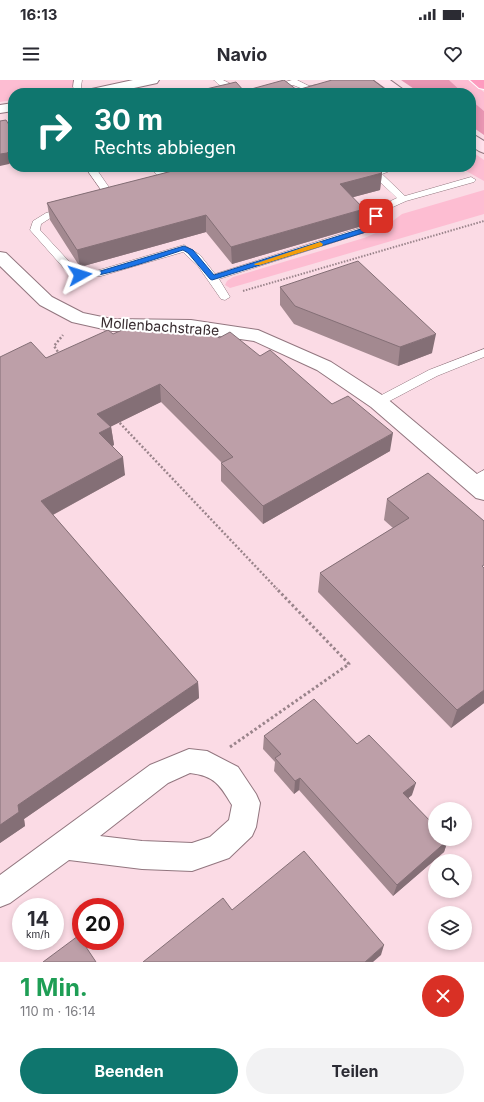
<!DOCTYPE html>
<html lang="de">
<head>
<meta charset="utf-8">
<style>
  :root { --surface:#fff; --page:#f2f2f3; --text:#2b2b33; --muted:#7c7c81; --accent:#0f766e }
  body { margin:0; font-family:Inter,sans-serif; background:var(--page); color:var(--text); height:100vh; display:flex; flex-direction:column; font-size:15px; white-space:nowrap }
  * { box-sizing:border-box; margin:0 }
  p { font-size:13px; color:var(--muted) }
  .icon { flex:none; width:22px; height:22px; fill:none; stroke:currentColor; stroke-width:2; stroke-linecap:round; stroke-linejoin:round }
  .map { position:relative; height:882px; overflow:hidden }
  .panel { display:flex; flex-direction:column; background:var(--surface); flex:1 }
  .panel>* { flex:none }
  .top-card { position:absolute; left:8px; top:8px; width:468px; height:84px; border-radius:16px; box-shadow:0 2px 6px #0003; background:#0f766e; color:#fff; overflow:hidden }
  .tools { position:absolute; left:428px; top:722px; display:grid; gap:8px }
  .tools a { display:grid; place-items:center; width:44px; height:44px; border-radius:50%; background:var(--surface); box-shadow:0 2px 6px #0003; font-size:20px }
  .speed { position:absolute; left:12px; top:818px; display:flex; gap:8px; font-size:20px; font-weight:700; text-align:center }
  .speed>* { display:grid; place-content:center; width:52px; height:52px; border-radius:50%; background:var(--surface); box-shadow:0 2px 6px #0003; line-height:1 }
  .speed small { font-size:10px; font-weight:400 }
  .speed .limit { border:6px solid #d22; background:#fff; color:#111 }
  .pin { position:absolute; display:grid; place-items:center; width:34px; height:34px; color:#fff; margin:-17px; border-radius:8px; box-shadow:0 2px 6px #0006 }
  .me { position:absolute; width:44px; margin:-22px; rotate:84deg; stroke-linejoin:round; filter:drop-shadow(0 0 3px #0008) }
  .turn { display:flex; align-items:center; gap:14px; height:84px; padding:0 20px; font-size:18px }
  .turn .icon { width:52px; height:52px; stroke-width:2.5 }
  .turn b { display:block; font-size:28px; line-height:34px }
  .round { display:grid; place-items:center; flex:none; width:42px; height:42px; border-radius:21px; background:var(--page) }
  .head { display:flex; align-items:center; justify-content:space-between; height:68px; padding:0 20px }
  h1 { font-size:24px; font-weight:700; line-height:30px; color:#1e9e55 }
  .action { display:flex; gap:8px; margin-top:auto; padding:8px 20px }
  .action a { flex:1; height:46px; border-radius:24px; background:var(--accent); color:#fff; font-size:16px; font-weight:700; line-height:46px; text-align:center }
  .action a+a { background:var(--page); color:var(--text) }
  .status { display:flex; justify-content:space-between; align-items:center; height:28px; padding:0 20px; background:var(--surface); direction:ltr }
  .status svg { height:11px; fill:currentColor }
  header { display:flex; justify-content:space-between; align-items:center; height:52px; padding:0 20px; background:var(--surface); font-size:18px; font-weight:700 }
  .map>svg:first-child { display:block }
  .green { fill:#fdbdd2 }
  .forest { fill:#e895b2 }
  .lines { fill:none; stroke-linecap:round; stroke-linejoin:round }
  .lane-casing { stroke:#92767f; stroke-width:1 }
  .street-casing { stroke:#92767f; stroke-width:2 }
  .secondary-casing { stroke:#92767f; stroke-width:2 }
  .highway-casing { stroke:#fff; stroke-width:2 }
  .path-far2 { stroke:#9a848b; stroke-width:2; stroke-dasharray:1.5 1.5; stroke-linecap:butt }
  .path-far1 { stroke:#9a848b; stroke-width:2.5; stroke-dasharray:2 2; stroke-linecap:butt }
  .path { stroke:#9a848b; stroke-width:3; stroke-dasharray:2.5 2.5; stroke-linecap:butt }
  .lane { fill:#fff; fill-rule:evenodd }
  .street { fill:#fff; fill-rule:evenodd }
  .secondary { fill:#ffe1ec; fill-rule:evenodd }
  .highway { fill:#fe9bbf; fill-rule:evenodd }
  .wall { fill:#a38990 }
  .shaded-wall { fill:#846f76 }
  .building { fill:#bd9fa8; stroke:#846f76 }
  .route { fill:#1a73e8; stroke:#114b97 }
  .slow { fill:#f59e0b }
  .labels { text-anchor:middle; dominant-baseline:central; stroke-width:4; stroke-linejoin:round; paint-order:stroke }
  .street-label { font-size:14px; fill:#372b2f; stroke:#fff }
</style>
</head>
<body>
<div class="status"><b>16:13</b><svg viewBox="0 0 49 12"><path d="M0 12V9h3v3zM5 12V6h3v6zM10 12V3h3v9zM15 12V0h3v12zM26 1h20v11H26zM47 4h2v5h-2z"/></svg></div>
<header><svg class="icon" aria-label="menu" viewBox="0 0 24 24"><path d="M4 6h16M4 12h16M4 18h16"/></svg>Navio<svg class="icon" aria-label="heart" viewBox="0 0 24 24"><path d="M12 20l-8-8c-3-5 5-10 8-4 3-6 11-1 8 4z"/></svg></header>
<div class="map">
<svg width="484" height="882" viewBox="0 0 484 882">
  <rect width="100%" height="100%" fill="#fbdbe5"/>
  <!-- green -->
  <path class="green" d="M0,0H79L75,8L50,13H13V20L0,22Z
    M449,0H468L484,12V31L471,20V13H463Z
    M471,71L484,80V101L459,87H471Z
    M484,110V134L230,208L225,205L227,201L233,197L364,158L378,152L402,134Z"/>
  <!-- forest -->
  <path class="forest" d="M401,0H449L463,13H420Z
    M471,20L484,31V55L471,46Z"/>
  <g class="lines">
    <!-- lane casing -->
    <g class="lane-casing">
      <path id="lane" d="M74,0H82L81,7L85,13H77L73,7Z
        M214,0H223L249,13C236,13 223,10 214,0Z
        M292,0H297L309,6L322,4L326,6L325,8L308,11L293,5L265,13H252L253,11Z
        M85,87H95L117,119L115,121H109Z
        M150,87H160L173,102L175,104L173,106L164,107L162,105L164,103Z
        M364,87H374L377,89L383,87H397L395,89L382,94L405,116L471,97L476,100L474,102L406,121L384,131L369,151L219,199L230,217L225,220L221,219L198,186L183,172L101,196L80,198L69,194L30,150L33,141L46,133L67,127L72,130L70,132L52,137L41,144L40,150L77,190L81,192L96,191L184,165L200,175L215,194L363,147L378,127L397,118Z
        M484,269V277L437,296L382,325H374L372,322L374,319L429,290Z
        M484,390V401L472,407L468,405L466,402L468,399Z"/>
    </g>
    <!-- street casing -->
    <g class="street-casing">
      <path id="street" d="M133,0H159L157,3L111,13H85L87,10Z
        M13,23V31L0,33V25Z
        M0,172L6,173L52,217L83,233L112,239L191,240L258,250L331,282L385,317L484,400V420L476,418L371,327L317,290L254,261L191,252L112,251L72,242L40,225L0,186Z
        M189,669L207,671L238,687L256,714L260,723L256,747L252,756L229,778L192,791L142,789L69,780L10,823L0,827V795L150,685ZM190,693C215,696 220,705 232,725L229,740L210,757L192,763L142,761L100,756L168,703Z"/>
    </g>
    <!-- secondary casing -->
    <g class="secondary-casing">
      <path id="secondary" d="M374,0H390L408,13H392Z
        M471,55L476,56L484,61V73L479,71L471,66Z"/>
    </g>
    <!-- highway casing -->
    <g class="highway-casing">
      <path id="highway" d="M470,0H484V9L479,8Z"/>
    </g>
    <!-- path-far2 -->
    <path class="path-far2" d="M243,211L484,141"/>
    <!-- path-far1 -->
    <path class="path-far1" d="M60,275L54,266L63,255
      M117,340L277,509"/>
    <!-- path -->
    <path class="path" d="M230,667L349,584L276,508"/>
    <!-- lane -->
    <use href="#lane" class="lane"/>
    <!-- street -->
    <use href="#street" class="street"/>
    <!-- secondary -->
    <use href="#secondary" class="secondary"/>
    <!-- highway -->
    <use href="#highway" class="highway"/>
  </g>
  <!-- wall -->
  <path class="wall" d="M179,87H376L382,93L380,110L353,117L362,146L232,184L206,152L80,187L50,140L47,123L181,89Z
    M280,207L432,273L398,286L294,244L280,225Z
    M113,254L219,258L260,276L332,324L390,371L263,444L221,401V383H222L161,322L111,346L114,365L112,366L125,395L53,435L198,602L199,618L24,739L25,746L0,763L46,278Z
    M428,393L484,623L451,648L318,512L320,493L393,448L384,440L387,419Z
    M264,656L357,664L412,715L408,718L448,760L444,772L393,816L299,710L294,714L274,691L275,682L263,669Z"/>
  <!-- shaded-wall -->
  <path class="shaded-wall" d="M13,68V81L9,84L0,86V74Z
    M382,93L380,110L339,121L340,104Z
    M364,129L362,146L232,184L231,167Z
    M206,135V152L80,187L77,170Z
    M436,254L432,273L398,286L400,267Z
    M160,304L161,322L100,352L97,334Z
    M111,347L114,365L102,371L99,353Z
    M393,353L390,371L263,444V426Z
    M123,377L125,395L45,439L41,421Z
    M198,602L199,618L24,739L25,746L0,763V745L18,725Z
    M484,610V623L451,648L457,630Z
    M300,698L299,710L294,714L295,701Z
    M416,703L412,715L400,725L403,713Z
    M448,760L444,772L393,816L397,805Z
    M384,865L381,875L373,882H365Z"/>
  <!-- building -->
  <path class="building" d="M284,0L297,10L332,0H373L390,13H189L236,2L244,11Z
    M6,40L13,51V68L7,73L0,74V41Z
    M188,87H376L382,93L340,104L364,129L231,167L206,135L77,170L47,123Z
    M358,181L436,254L400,267L295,226L280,207Z
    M127,248L210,250L219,258L230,252L260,276L270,270L332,324L348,316L393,353L263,426L221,383L233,377L160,304L97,334L111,347L99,353L123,377L41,421L198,602L18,725L19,732L0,745V277L31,262L46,278L108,250L113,254Z
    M428,393L484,441V485L482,486L484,488V610L457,630L320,493L409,438L387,419Z
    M314,619L357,664L369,655L416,703L403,713L435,746V759H447L448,760L397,805L300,698L295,701L275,678L281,674L264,656Z
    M304,771L384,865L365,882H143L223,818L232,830Z
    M78,856L81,861H82L96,882H43Z"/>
  <!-- route -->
  <path class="route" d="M374,135L380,136L369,151L212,200L210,199L188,173L183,170C167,175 86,204 76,195L80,193L97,192L184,166L193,170L214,195L364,148Z"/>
  <!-- slow -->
  <path class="slow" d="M320,162L323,164L322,166L260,185H255L254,184Z"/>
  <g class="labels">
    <!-- street labels -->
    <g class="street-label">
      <text transform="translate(160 246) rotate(4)">Mollenbachstraße</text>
    </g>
  </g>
</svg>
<div class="tools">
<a><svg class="icon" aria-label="sound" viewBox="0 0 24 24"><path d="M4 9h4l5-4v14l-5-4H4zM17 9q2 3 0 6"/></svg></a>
<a><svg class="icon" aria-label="search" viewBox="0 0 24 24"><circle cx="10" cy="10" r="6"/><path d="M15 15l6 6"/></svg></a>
<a><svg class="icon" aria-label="layers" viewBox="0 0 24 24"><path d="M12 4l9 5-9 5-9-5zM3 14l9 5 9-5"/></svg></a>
</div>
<div class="speed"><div>14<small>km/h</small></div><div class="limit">20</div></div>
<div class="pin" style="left:376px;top:136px;background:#d93025"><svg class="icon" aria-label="arrive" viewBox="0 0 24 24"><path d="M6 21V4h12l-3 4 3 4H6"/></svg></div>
<svg class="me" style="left:80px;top:195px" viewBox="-20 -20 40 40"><path d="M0-17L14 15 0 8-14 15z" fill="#1a73e8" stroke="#fff" stroke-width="4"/></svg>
<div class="top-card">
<div class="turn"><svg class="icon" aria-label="right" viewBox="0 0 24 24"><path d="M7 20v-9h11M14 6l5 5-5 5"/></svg><div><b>30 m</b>Rechts abbiegen</div></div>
</div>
</div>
<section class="panel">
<div class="head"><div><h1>1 Min.</h1><p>110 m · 16:14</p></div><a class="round" style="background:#d93025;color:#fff"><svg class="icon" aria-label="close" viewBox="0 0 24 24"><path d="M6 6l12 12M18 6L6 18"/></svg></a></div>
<div class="action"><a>Beenden</a><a>Teilen</a></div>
</section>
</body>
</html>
